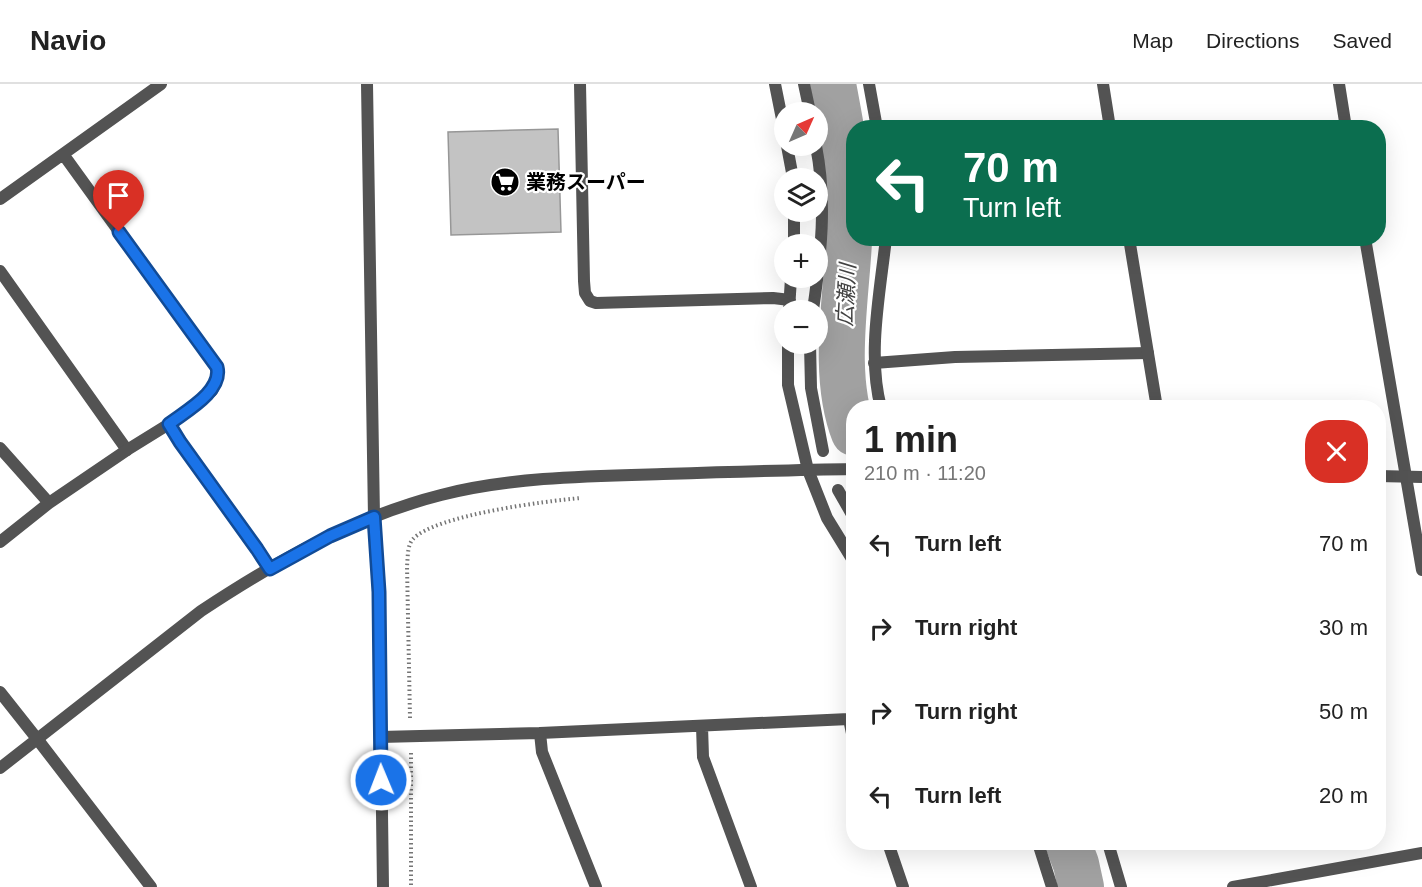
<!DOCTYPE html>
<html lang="en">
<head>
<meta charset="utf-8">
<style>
  :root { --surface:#fff; --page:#f6f6f6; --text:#222; --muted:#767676; --line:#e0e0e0 }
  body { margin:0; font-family:Helvetica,"Noto Sans JP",sans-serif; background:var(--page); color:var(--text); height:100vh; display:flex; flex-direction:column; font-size:22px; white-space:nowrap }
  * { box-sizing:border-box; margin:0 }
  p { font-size:20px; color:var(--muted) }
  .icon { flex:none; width:33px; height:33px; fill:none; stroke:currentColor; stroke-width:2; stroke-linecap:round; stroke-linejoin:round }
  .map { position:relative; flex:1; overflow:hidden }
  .drawer { position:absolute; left:846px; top:316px; width:540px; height:450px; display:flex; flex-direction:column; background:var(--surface); border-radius:24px; box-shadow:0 6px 24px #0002 }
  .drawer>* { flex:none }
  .guide { position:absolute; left:846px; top:36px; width:540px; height:126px; border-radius:24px; box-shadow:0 6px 24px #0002; background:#0b6e4f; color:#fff; overflow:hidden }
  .needle { width:39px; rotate:45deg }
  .fabs { position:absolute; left:774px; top:18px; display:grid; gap:12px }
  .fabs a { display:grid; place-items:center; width:54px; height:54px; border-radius:50%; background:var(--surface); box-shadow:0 6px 24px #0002; font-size:30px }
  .pin { position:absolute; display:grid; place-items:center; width:51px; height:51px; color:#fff; margin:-62px -26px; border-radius:50% 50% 50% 0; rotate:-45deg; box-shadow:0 0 6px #0007 }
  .pin .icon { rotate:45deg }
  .me { position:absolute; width:66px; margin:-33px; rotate:359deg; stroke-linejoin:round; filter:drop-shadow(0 0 4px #0008) }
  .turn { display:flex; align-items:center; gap:21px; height:126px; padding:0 18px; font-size:27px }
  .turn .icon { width:78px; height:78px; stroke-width:2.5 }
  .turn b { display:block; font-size:42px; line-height:51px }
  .round { display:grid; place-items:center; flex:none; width:63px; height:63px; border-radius:24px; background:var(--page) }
  .summary { display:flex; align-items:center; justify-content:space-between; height:102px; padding:0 18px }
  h1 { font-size:36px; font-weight:700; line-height:45px }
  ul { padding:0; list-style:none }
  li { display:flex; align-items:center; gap:18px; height:84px; padding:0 18px }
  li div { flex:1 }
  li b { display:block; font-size:22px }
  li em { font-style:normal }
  header { display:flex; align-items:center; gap:36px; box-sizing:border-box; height:84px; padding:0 30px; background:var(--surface); border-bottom:2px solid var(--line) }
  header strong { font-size:28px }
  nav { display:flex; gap:33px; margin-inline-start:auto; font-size:21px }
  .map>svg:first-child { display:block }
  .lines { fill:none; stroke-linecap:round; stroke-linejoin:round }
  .river { stroke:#a1a1a1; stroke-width:46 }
  .building { fill:#c3c3c3; stroke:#979797; stroke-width:1.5 }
  .path { stroke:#757575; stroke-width:4; stroke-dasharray:1.5 3; stroke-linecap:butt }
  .service { stroke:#535353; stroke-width:12 }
  .pedestrian { stroke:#535353; stroke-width:12 }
  .minor { stroke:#535353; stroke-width:12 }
  .tertiary { stroke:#535353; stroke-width:12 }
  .route-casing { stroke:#114b97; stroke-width:15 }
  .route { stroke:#1a73e8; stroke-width:10 }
  .labels { text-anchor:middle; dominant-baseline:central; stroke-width:4.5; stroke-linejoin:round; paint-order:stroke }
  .poi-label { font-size:20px; font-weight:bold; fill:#000; stroke:#fff; text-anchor:start }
  .water-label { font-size:21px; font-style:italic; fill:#424242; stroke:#fff }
</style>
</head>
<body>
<header>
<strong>Navio</strong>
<nav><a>Map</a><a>Directions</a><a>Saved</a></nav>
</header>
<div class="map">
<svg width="1422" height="803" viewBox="0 0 1422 803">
  <rect width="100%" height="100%" fill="#fff"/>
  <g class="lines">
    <!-- river -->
    <path class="river" d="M833,0C841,43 850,87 850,131C850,199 829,285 854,349
      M1068,759L1076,780L1081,803"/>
  </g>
  <!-- building -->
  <path class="building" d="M558,45L561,148L451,151L448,48Z"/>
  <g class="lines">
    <!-- path -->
    <path class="path" d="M410,634L407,482C408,473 407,462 413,455C436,431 546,417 581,414
      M411,669V803"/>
    <!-- service -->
    <path class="service" d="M0,187L127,366
      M874,279L955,273L1148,269
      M169,340L180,358L257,465L270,485
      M1233,803L1422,769"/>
    <!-- pedestrian -->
    <path class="pedestrian" d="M804,0L810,28
      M813,226C821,171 827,117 816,62
      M810,260L811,304L823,367
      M838,406L854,434
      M1038,759L1052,803"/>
    <!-- minor -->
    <path class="minor" d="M580,0L584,197L585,209L590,217L596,219L773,214L790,216
      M775,0L784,45
      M869,0L877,44
      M1103,0L1110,44
      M1339,0L1346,44
      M787,62L793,94
      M0,115L161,0
      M794,128V160
      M1129,154L1157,324
      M1365,154L1422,486
      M789,226L791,194
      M788,260V301L808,386L827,434L854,478
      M881,324C867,271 880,209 886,154
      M0,364L49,419
      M0,458L49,419L127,366L169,340L212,307L218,293L217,283L63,70
      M849,635L854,659
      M702,642L703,673L751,803
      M540,649L542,668L596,803
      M380,653L540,649L849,635L854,633
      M38,656L151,803
      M888,759L903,803
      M1108,759L1121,803"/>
    <!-- tertiary -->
    <path class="tertiary" d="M367,0L374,433L379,508L383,803
      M1378,392L1422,393
      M0,608L38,656
      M0,684L201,527C275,478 354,433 441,411C510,393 591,392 663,390C726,388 790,386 854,385"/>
  </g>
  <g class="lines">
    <!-- route casing -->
    <g class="route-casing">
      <path id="route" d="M119,148L217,283C223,307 186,327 169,340L180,358L257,465L270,485L330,452L374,433L379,508L381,696"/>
    </g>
    <!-- route -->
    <use href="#route" class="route"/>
  </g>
  <!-- icons -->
  <defs>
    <g id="supermarket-disc" transform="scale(1.5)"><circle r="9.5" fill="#000" stroke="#fff"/><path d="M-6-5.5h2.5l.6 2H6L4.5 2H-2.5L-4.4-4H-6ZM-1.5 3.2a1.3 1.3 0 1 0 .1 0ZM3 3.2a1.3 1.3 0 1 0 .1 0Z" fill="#fff"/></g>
  </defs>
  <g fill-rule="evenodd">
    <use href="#supermarket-disc" x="505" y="98"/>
  </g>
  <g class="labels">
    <!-- poi labels -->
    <g class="poi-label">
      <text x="526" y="98">業務スーパー</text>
    </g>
    <!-- water labels -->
    <g class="water-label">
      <text transform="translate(846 211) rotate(-87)">広瀬川</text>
    </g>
  </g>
</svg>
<div class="fabs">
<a><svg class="needle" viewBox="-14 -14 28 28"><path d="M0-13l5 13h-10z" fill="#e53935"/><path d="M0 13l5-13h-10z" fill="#767676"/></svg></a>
<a><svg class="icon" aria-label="layers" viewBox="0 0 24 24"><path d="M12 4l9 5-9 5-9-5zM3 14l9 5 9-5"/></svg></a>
<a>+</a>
<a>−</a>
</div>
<div class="pin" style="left:119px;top:148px;background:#d93025"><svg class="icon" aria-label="arrive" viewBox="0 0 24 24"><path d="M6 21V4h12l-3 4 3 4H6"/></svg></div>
<svg class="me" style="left:381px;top:696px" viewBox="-20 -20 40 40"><circle r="17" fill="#1a73e8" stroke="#fff" stroke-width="3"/><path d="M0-11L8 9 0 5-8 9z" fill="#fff"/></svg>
<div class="guide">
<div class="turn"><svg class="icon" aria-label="left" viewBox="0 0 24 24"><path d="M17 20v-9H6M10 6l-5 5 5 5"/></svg><div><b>70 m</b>Turn left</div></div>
</div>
<section class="drawer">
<div class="summary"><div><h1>1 min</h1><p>210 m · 11:20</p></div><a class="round" style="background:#d93025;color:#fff"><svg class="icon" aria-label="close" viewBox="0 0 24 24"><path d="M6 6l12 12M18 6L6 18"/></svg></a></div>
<ul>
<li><svg class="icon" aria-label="left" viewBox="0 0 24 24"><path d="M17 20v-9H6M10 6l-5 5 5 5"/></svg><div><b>Turn left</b></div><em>70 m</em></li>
<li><svg class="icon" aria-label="right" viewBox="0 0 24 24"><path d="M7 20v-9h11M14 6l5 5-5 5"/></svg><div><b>Turn right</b></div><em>30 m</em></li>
<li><svg class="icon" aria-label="right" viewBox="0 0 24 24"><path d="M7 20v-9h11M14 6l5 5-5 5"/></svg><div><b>Turn right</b></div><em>50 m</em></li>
<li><svg class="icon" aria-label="left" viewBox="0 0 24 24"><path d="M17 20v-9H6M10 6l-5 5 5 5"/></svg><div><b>Turn left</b></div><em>20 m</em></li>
</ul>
</section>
</div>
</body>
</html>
